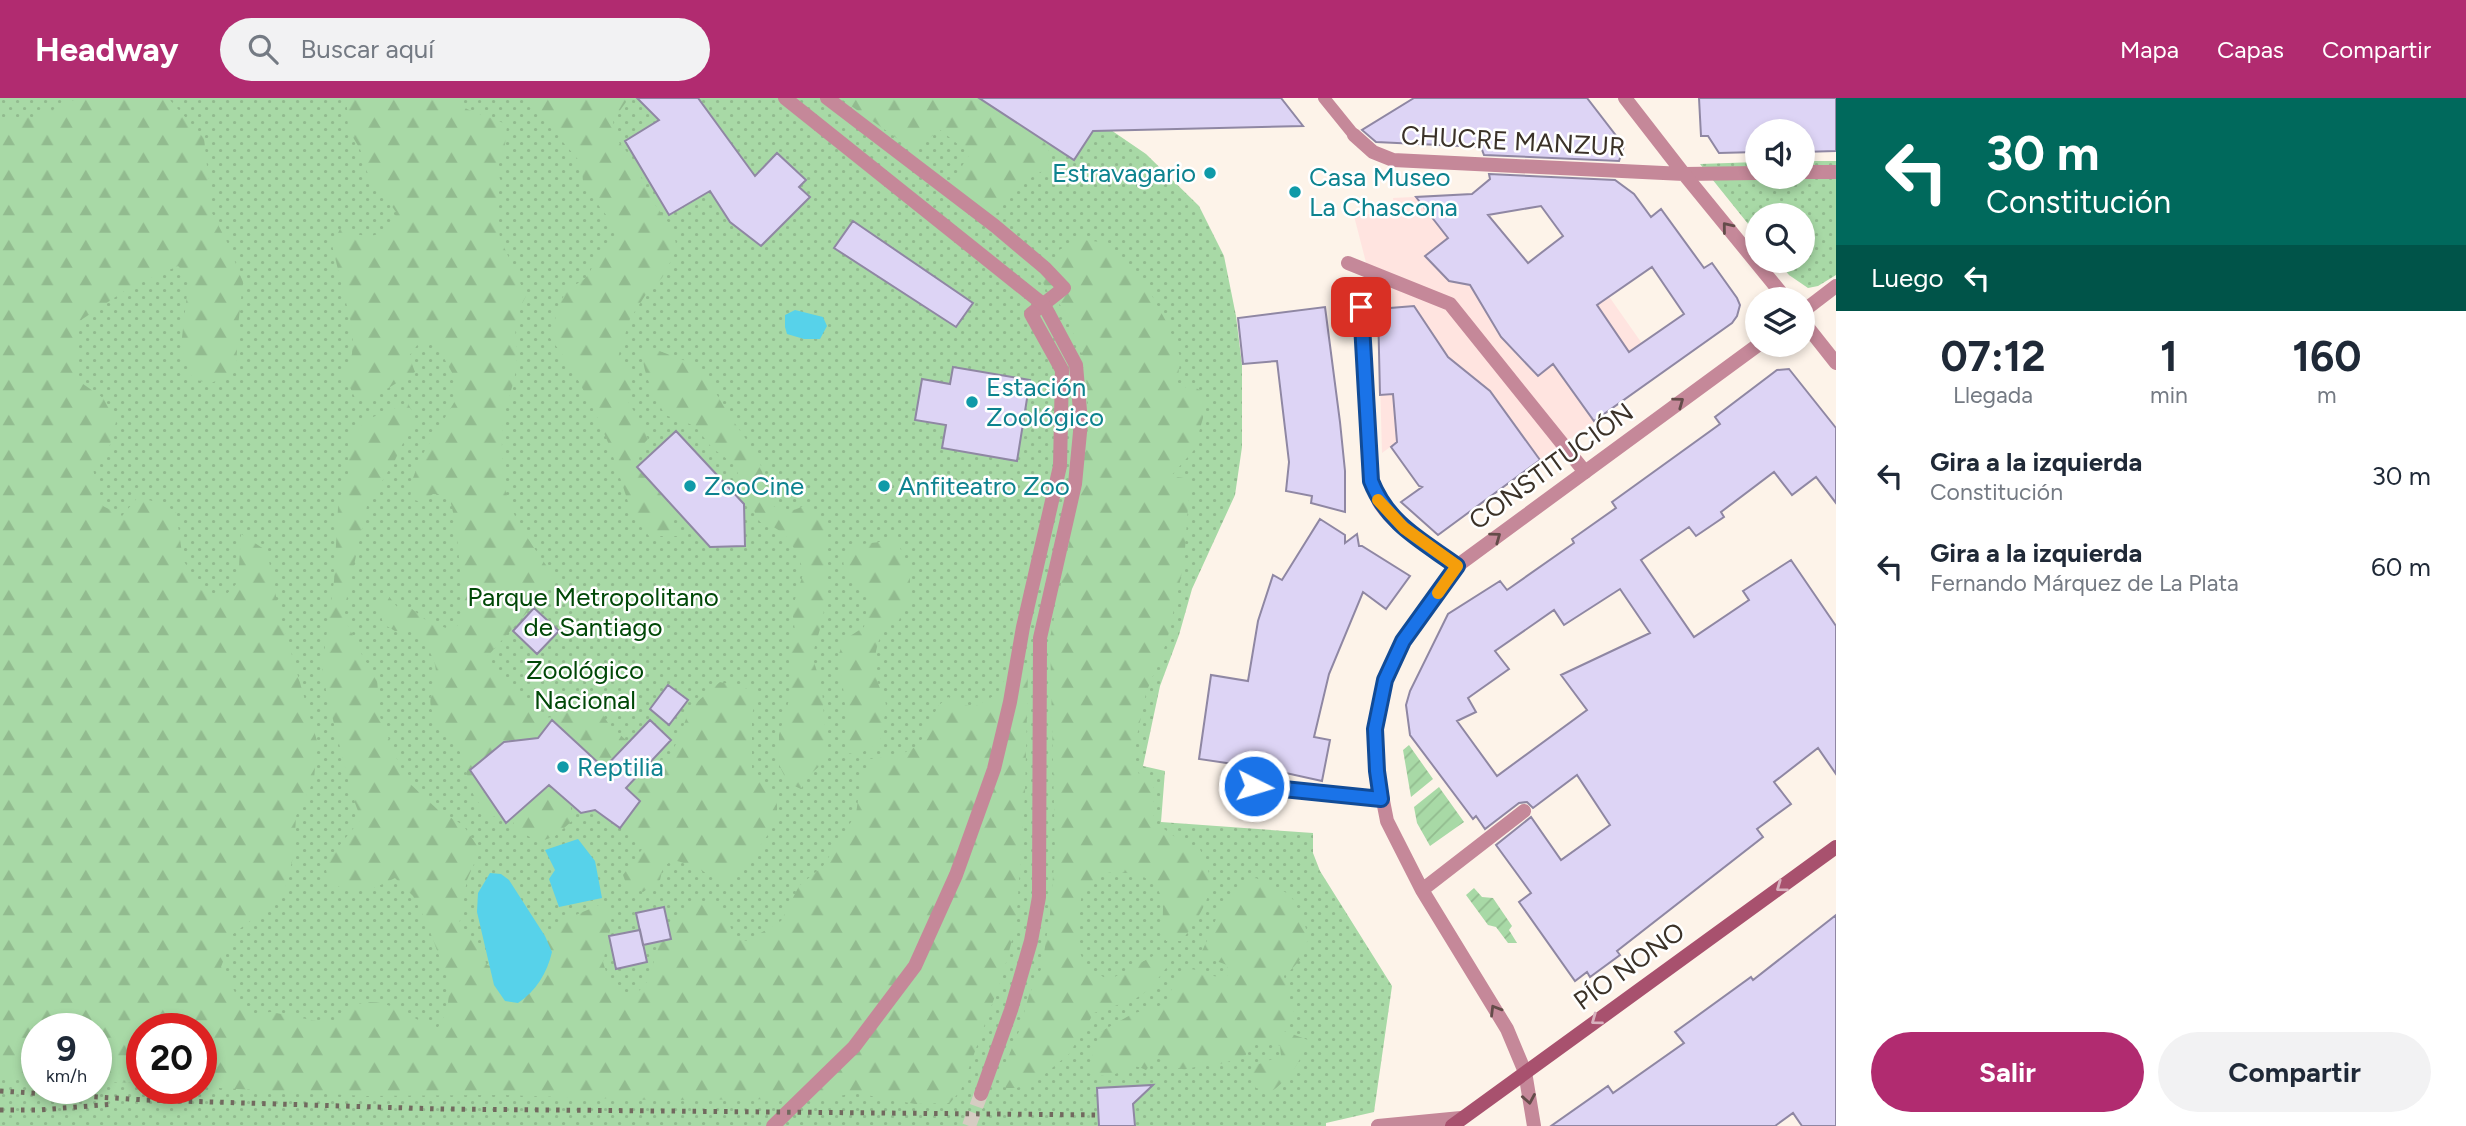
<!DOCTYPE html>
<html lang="es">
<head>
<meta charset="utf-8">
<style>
  :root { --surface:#fff; --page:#f2f2f3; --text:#1f2937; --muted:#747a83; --accent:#b12b70 }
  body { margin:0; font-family:Figtree,sans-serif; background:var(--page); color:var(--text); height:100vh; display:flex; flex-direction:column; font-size:26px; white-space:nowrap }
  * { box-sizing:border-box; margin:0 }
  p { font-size:23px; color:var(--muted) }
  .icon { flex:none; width:38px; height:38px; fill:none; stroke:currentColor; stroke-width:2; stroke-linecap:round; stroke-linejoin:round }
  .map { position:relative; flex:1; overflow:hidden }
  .panel { display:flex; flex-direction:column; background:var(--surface); width:630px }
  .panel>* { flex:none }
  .top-card { background:#00695c; color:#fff; overflow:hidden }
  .fabs { position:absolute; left:1745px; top:21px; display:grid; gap:14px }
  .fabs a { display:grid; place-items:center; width:70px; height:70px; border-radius:50%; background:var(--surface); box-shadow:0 4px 10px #0003; font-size:35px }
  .speed { position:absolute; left:21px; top:915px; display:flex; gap:14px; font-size:35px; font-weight:700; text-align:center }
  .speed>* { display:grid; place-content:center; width:91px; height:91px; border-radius:50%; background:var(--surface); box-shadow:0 4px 10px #0003; line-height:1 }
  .speed small { font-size:18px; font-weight:400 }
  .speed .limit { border:10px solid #d22; background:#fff; color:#111 }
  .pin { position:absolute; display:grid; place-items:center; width:60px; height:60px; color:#fff; margin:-30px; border-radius:14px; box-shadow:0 4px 10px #0006 }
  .me { position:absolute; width:77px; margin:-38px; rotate:95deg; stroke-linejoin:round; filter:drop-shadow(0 0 5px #0008) }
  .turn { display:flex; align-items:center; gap:24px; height:147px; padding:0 35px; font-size:32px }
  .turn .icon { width:91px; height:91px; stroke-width:2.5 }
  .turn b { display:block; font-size:49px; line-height:60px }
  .then { display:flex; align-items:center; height:66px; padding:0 35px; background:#0003; gap:14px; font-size:26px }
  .eta { display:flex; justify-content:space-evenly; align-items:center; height:119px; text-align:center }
  .eta b { font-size:42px; font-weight:700; line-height:49px }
  .button { display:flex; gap:14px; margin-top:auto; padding:14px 35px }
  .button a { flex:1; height:80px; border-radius:42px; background:var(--accent); color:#fff; font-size:28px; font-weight:700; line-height:80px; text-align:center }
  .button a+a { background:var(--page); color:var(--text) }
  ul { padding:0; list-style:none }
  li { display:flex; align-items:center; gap:21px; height:91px; padding:0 35px }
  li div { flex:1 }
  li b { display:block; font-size:26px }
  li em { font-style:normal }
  header { display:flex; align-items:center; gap:42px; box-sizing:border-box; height:98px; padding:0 35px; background:var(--accent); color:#fff }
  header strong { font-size:33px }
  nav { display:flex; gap:38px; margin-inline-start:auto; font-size:24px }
  .search { width:490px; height:63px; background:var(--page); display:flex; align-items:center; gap:18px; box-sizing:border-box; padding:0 24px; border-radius:38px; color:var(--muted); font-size:26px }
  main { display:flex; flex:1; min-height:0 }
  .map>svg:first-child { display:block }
  .commercial { fill:#ffe4e0 }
  .grass { fill:url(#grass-dots); fill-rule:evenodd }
  .forest { fill:url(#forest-firs) }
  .garden { fill:url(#garden-furrows) }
  .water { fill:#57d2ea }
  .building { fill:#ddd4f5; stroke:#8f87a3; stroke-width:2; fill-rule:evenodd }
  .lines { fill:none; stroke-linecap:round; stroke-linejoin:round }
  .minor-tunnel { stroke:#d6ccc2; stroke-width:14; stroke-dasharray:14 7; stroke-linecap:butt }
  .service { stroke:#c58899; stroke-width:12 }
  .pedestrian { stroke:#c58899; stroke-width:14 }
  .minor { stroke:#c58899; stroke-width:14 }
  .secondary { stroke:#a8516e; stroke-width:14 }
  .rail { stroke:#72695f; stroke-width:5; stroke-dasharray:3.5 7; stroke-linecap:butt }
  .oneway { stroke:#644c4a }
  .oneway2 { stroke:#d8b1be }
  .route-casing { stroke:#114b97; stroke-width:18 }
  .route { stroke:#1a73e8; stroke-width:12 }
  .slow { stroke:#f59e0b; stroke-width:12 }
  .culture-dot { fill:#0f9aa8; stroke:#fff; stroke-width:2.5 }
  .labels { text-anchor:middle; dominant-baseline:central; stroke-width:5; stroke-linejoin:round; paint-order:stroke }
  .street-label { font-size:26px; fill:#3b3228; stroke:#fff }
  .culture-label { font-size:26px; fill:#0d838f; stroke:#fff; text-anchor:start }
  .park-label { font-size:26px; fill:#004807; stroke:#fff }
</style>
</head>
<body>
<header>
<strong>Headway</strong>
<div class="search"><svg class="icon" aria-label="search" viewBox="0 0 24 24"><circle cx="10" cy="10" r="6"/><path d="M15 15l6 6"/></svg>Buscar aquí</div>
<nav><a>Mapa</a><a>Capas</a><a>Compartir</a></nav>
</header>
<main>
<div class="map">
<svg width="1836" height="1028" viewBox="0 0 1836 1028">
  <defs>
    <pattern id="grass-dots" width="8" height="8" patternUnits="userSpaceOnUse" patternTransform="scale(1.75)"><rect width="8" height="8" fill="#a8d9a6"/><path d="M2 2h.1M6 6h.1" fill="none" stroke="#92bb8f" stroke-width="1.8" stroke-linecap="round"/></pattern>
    <pattern id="forest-firs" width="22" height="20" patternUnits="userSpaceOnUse" patternTransform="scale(1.75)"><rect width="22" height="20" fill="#a8d9a6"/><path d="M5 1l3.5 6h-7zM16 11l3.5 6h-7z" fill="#92bb8f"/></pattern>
    <pattern id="garden-furrows" width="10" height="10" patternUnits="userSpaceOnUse" patternTransform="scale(1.75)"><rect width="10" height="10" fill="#a8d9a6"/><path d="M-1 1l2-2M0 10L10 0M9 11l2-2" fill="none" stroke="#92bb8f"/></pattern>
  </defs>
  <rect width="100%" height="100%" fill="#fdf3e9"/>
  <!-- commercial -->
  <path class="commercial" d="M1472,96L1551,193L1587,167L1662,274L1438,437L1401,404L1452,367L1422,326L1382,355L1378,211L1354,118L1395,113L1393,100Z"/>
  <!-- grass -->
  <path class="grass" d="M0,0H1064L1146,56L1199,108L1224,158L1236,218L1242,267V349L1235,397L1192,491L1179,537L1160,588L1143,668L1165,673L1161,724L1313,735V755L1320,773L1392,888L1374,1014L1326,1025V1028H0ZM37,931H96V990H37ZM142,931H201V990H142Z
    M1803,63H1836V177L1818,188L1808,190L1789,177L1777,163H1802V117H1757V137L1700,66L1757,64V79H1802Z"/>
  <!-- forest -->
  <path class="forest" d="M78,0H168L204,40L212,115L228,146L243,184L238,228L236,274L209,286L192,280L181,248L189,179L178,168L129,190L78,224L76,281L103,300L116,324L108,354L92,368L103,408L122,418L138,399L163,406L176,414L183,462L204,494L224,499L238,484L241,436L267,453L279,513L317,643L314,682L296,718L294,756L283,798L233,836L221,869L247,916L271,914L332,926C339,920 346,913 354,908C380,894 414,920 436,933L447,913L450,887L426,823L413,798L395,780C368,794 355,799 328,783L325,765L361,721L352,697L327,598L322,570L334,483L338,410L348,376V341L368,321L408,305L415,320L395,362L367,408L343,517L363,559L377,581L380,619L405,681L438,712L463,727L480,752L467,782L459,827L480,852L487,867L518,876L540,856L549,840L569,820L608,803L611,828L603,864L608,880L617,896L637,895L647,884L661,842L676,820L689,808L715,803L725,816L735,840L747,843L781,823L799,788L823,768L856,716L860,688L870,661L898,658L919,647L938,608L948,599L961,606L974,609L997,596L1012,567L1028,572L1025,696L1016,827L1003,876L961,992L950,1005L915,1006L855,995L823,1001L654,1002L501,997L365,998L201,989V931H142V985L96,984V931H37V978L0,979V20L38,19Z
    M353,0H459L457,5C473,17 490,17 507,27L504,56L494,68L501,83L496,110L500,140L526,198C508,231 519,239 516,271C514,289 505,306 503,324C501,346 501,383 509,404C519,432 540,457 556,482L485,561L540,620L556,619L568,601L582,599L595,605L610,628L650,663L668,661L679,640L690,610L720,584L757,593L752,618V676C762,683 770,689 775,700C787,727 744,767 726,783C707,777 692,766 673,762L663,769L660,782L643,794L627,788L623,777L643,750L625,729L611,721L588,682L544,687L570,698L572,723L555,738L539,744L517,732L509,716L492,719C483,710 474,701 470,689C466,673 464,658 454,644C447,634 436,625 432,613C427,597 435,592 436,577C437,558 423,544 410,532L395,533L383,526L378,504L387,496L398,510L412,511L427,523L454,533L464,517L456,427L449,397L433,396L422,404L410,401L413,380L421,359L455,303L456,282L433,240L418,246L409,258L415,274L370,301L356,302L344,277L352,256L353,233L332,147L340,131C365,139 372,142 394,128L396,114L367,74L360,51L348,31L347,9Z
    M525,0H629L613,22L615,39L630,58L656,108L673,131L677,151L662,180L648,193L630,221L619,256C629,273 635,285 628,305L639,320L648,341L639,351V362L667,407L679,438H649L633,419L610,349L595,314L570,267L550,240L559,207L568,189C588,183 592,175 595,155L617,143L610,122L599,108L583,83L581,65L562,43L552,27Z
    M840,0H994L1040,37L1048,51L1049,69L1010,92L1001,112L985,124L948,89L970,56L939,31L929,41L912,51Z
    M1077,141L1100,144L1124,160L1145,185L1168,227L1181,261L1174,298L1190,286L1204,295L1203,320L1194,352L1171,378L1190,381L1184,465L1167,543L1146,595L1132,662L1139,676L1153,686V723L1182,744L1200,751C1204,762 1212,777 1210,789C1209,804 1191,832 1181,843H1166C1161,832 1163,822 1163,810C1161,774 1129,773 1100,775L1082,797L1078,816L1080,855L1087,870L1109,882L1155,857L1170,865L1150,891L1135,901L1094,915L1069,956L1034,985L1016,990H1005L1000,979L1019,933L1029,897L1042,869L1050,816L1055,753L1050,540L1080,390L1089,323L1085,263L1062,209L1049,196L1041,181L1060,169L1056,154Z
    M654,251L686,263L706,278L727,314L759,360L763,377L755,384L772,390L770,406C783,414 790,415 803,408L826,429L828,465L823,521L812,558L822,589L826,651L822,666L807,679L801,691L788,685L779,667V637L791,595L789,558L795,533L792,511L804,473C792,446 790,433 760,424L749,403L734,366L712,350L695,328L665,317C654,297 643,277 642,253Z
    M896,442L910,470V500L898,524L884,530C876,547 871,567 878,585C881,595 887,601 886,612C884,624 879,632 881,645L856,657L845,654L847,623L839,556L844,542L864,529L870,493C848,481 843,480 843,454L863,446Z
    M1256,780C1265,785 1285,792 1290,798C1295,803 1298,811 1301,817C1314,845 1306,859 1284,878L1294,916L1284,924V933L1308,942C1300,965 1291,979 1271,994L1256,990L1249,978L1256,967L1281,958L1280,948L1265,943L1248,946L1246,957C1239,959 1231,963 1224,965C1219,967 1213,964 1207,965C1188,971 1180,977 1166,960L1156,961L1146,972C1126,963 1128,973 1112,977C1105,980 1095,976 1087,975L1100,934L1134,915L1152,911L1168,904C1169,891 1179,877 1191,871C1206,873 1211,882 1228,877L1227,867L1200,857C1217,827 1219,792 1256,780Z"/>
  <!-- garden -->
  <path class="garden" d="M1409,647L1433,681L1411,699L1403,652Z
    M1439,689L1464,724L1430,748L1417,725L1414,709Z
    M1474,790L1482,799L1493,800L1512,828L1509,832L1517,845H1508L1496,829L1488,827L1466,797Z"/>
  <!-- water -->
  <path class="water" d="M795,212L823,219L827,228L820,241H804L787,236L785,229V217Z
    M578,741L595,763L602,800L559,809L549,781L555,772L545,752Z
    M490,775L501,776L509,782L545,838L552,854C547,875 536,893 518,905L505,903L494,887L477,814L478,795Z"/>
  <!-- building -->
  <path class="building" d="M637,0H698L755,78L777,55L806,82L799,89L810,99L761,148L730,124L710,93L669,117L625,43L659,22Z
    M979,0H1281L1303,28L1093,33L1074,62Z
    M1414,0H1587L1624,48L1619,63L1484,57L1481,49L1376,44L1362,32Z
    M1699,0H1836V53L1802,54V33H1757V54L1719,55L1708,38H1701Z
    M1489,76L1615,82L1634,96L1651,119L1661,111L1704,170L1712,165L1737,200L1740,207L1737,218L1732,225L1594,323L1553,266L1538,278L1501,239L1470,187L1449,183L1425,158L1448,140L1416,99L1472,96L1490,81ZM1541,108L1563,138L1528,165L1488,117ZM1652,169L1684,216L1629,254L1597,207Z
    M853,123L973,205L956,229L834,150Z
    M1414,208L1448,259L1490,293L1540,362L1438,437L1401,404L1422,389L1419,388L1391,349L1397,344L1393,296L1380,297L1378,211Z
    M1325,209L1340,324L1345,373V414L1311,405L1312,398L1286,393L1289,364L1277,263L1243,266L1238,220Z
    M953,269L1030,282L1017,363L942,350L946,327L915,322L922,281L950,286Z
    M1789,271L1836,330V405L1816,379L1792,397L1774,374L1721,414L1724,419L1696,438L1689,429L1641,462L1694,539L1749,502L1743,493L1791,462L1836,528V676L1818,650L1774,684L1791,706L1757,731L1763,739L1617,853L1620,857L1590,879L1587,874L1575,883L1519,804L1531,795L1496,747L1531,719L1561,762L1610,727L1577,677L1533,710L1527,704L1519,705L1485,731L1476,718L1473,721L1410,637L1406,607L1410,593L1448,516L1500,483L1507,492L1574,445L1572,441L1616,410L1612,404L1720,326L1715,319L1777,272ZM1620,491L1650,535L1561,577L1587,612L1497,678L1457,623L1476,614L1468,600L1509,571L1495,553L1554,512L1564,527Z
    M676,333L744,406L745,448L710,449L637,369Z
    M1320,421L1345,437V445L1357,436L1359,448H1362L1410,478L1386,511L1363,494L1329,576L1314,639L1330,642L1322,683L1268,671L1199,661L1211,577L1248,583L1258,523L1273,477L1282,482Z
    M534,510L559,533L537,556L513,533Z
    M668,587L688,602L669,627L650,611Z
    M552,622L604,670L650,622L671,642L626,690L640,703L620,730L595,712L581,715L549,687L506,725L470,672L504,644L538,640Z
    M664,809L671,841L643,847L636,815Z
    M1836,817V1028H1802L1793,1015L1775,1028H1551L1608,988L1613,995L1684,945L1675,934L1751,879L1753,882Z
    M640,832L647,864L616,871L609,838Z
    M1153,987L1133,1006L1135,1028H1099L1097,990Z"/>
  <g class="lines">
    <!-- minor-tunnel -->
    <path class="minor-tunnel" d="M969,1028L981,996"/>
    <!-- service -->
    <path class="service" d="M1324,0L1354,37
      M1254,688L1381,701"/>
    <!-- pedestrian -->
    <path class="pedestrian" d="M1802,74H1836
      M1684,76L1757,75
      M1348,165L1450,206L1585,374
      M773,1028L854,949L915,868L956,777L994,671L1010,604L1023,529L1060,368L1062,272L1031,216L1064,190L1045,170L995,128L827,0"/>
    <!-- minor -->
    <path class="minor" d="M785,0L1044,207L1076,267L1081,324L1075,386L1040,540L1039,799L1031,843L1011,912L981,996
      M1625,0L1684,76L1786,201
      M1354,37L1373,54L1393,62L1684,76
      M1361,209L1371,383C1374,390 1376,397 1379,404C1396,431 1431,450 1457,468
      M1802,214L1836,188
      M1802,222L1836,265
      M1422,792L1524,713
      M1378,1028L1461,1020
      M1534,1028L1525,974L1507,931L1422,792L1387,723L1377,672L1375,631L1385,582L1403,543L1457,468L1758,247"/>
    <!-- secondary -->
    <path class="secondary" d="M1452,1028L1836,749"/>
    <!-- rail -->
    <path class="rail" d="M0,993L146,1002L441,1011L1102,1017
      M0,1012H39L115,1006"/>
  </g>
  <!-- one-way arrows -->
  <defs><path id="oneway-chevron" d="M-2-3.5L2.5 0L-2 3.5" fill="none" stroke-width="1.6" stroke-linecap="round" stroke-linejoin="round" transform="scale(1.75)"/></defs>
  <g class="oneway">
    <use href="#oneway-chevron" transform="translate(1727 129) rotate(-129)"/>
    <use href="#oneway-chevron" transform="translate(1679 304) rotate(-36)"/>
    <use href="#oneway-chevron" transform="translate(1496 439) rotate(-36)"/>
    <use href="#oneway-chevron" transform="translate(1495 912) rotate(-121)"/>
    <use href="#oneway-chevron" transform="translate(1529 1001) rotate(80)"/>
  </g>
  <g class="oneway2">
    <use href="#oneway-chevron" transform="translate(1781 789) rotate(144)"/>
    <use href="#oneway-chevron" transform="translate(1596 922) rotate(144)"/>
  </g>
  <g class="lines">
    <!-- route casing -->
    <g class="route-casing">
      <path id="route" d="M1254,688L1381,701L1377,673L1375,631L1385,582L1403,543L1457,468C1421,442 1388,426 1371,383L1361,209"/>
    </g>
    <!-- route -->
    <use href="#route" class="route"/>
    <!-- slow -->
    <path class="slow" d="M1378,402L1404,430L1457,468L1438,495"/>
  </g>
  <!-- markers -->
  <g class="culture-dot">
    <circle cx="1210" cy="75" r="7"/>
    <circle cx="1295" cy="94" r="7"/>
    <circle cx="972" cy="304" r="7"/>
    <circle cx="690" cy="388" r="7"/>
    <circle cx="884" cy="388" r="7"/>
    <circle cx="563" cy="669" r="7"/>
  </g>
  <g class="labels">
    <!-- street labels -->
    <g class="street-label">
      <text transform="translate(1513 43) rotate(3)">CHUCRE MANZUR</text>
      <text transform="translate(1551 368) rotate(-36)">CONSTITUCIÓN</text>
      <text transform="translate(1629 868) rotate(-36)">PÍO NONO</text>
    </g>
    <!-- culture labels -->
    <g class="culture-label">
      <text x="1196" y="75" text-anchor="end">Estravagario</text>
      <text x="1309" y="79">Casa Museo<tspan x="1309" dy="30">La Chascona</tspan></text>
      <text x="986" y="289">Estación<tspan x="986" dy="30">Zoológico</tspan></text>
      <text x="704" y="388">ZooCine</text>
      <text x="898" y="388">Anfiteatro Zoo</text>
      <text x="577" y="669">Reptilia</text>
    </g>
    <!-- park labels -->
    <g class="park-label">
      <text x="593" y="499">Parque Metropolitano<tspan x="593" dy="30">de Santiago</tspan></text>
      <text x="585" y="572">Zoológico<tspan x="585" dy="30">Nacional</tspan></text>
    </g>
  </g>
</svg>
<div class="fabs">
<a><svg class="icon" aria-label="sound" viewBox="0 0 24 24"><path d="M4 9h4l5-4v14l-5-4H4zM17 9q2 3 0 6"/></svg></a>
<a><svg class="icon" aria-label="search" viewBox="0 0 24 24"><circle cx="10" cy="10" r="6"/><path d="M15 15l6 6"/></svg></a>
<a><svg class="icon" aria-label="layers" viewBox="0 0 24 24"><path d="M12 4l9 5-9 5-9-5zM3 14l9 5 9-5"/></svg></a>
</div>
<div class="speed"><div>9<small>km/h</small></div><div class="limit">20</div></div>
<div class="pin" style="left:1361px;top:209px;background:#d93025"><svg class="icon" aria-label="arrive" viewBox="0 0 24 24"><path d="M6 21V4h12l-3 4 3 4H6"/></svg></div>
<svg class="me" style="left:1254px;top:688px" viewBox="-20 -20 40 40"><circle r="17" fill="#1a73e8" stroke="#fff" stroke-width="3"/><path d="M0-11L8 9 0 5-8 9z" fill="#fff"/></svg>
</div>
<section class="panel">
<div class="top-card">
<div class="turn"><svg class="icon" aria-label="left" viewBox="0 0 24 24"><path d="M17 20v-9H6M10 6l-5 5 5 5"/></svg><div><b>30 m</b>Constitución</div></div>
<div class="then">Luego<svg class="icon" aria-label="left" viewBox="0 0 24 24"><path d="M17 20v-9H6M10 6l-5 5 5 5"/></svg></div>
</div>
<div class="eta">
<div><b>07:12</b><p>Llegada</p></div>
<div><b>1</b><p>min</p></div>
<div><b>160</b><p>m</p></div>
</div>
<ul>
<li><svg class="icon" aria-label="left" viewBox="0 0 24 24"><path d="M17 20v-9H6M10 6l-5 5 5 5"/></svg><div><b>Gira a la izquierda</b><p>Constitución</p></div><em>30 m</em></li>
<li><svg class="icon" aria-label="left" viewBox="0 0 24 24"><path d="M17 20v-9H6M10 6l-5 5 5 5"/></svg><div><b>Gira a la izquierda</b><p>Fernando Márquez de La Plata</p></div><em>60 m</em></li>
</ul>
<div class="button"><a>Salir</a><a>Compartir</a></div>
</section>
</main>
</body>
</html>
